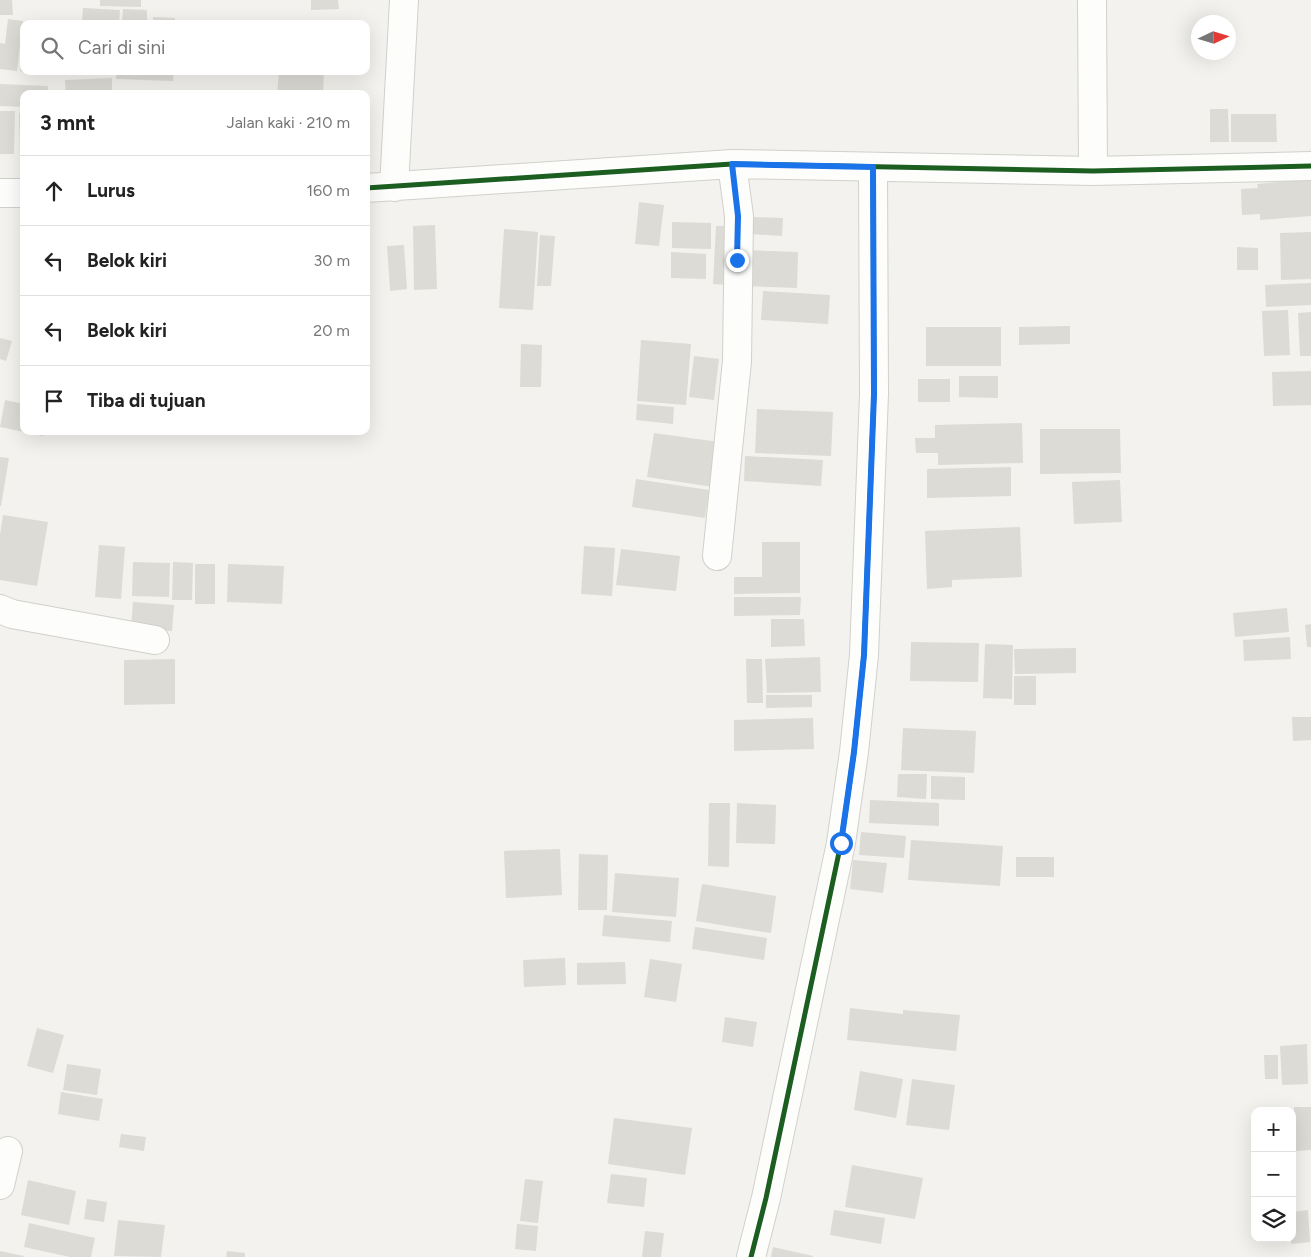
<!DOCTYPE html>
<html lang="id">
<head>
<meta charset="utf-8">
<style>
  :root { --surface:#fff; --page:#f6f6f6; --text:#222; --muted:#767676; --line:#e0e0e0 }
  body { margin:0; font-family:Figtree,sans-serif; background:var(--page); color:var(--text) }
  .controls { position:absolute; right:15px; bottom:15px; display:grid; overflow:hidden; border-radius:10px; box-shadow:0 5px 20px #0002 }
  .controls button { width:45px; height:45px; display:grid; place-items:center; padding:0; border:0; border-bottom:1px solid var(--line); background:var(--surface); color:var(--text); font:25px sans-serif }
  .compass { position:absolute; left:1191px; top:15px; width:45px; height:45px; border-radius:50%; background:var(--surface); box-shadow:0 5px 20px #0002; rotate:86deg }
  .stop { position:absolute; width:15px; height:15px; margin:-11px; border:4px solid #1a73e8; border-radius:50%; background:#fff }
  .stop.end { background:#1a73e8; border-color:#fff; box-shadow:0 1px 5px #0008 }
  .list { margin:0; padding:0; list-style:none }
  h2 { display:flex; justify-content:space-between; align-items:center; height:65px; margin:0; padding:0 20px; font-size:21px }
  h2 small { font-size:16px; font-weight:400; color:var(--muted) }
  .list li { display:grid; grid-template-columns:32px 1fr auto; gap:15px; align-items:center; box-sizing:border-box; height:70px; padding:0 20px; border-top:1px solid var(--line) }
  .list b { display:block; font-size:19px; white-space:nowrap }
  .list em { font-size:16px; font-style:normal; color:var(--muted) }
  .icon { flex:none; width:28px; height:28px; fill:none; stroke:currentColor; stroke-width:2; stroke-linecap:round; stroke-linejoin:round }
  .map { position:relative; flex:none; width:1311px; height:1257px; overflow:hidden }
  .search { position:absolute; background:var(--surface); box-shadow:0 5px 20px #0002; left:20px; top:20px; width:350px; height:55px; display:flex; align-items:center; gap:12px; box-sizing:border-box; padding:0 18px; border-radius:10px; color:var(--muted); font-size:19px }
  .panel { position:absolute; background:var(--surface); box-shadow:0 5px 20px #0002; left:20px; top:90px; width:350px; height:345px; border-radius:10px }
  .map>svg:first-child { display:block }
  .building { fill:#dddbd6 }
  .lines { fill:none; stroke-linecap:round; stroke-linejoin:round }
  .street-casing { stroke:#d1d0cb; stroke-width:30 }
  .street { stroke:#fdfdfc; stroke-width:28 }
  .cycleway-casing { stroke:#fff; stroke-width:8 }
  .cycleway { stroke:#1b5e20; stroke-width:5 }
  .route { stroke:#1a73e8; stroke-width:6 }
</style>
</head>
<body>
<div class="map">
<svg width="1311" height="1257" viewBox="0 0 1311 1257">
  <rect width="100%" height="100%" fill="#f3f2ee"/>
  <path class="building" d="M0,0H12L13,15H0Z
    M100,0H141V7L100,6Z
    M311,0H338L339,9L311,10Z
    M83,8L120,10L119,24H82Z
    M123,9L147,10V24H122Z
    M153,17L175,18V24H153Z
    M8,19L23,21L17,71L0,69V43L5,44Z
    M23,49H24V72L20,71Z
    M29,71H42V74Z
    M117,71H174L173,81L116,79Z
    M279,71H324L323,94H277Z
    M112,78V94H66L65,80Z
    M0,84L48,86V94H24V107L0,106Z
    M1210,109H1228L1229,142H1210Z
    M0,111H15L14,154H0Z
    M19,113H24V155H20Z
    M1231,114H1276L1277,142H1231Z
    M1311,179V216L1260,220V214L1242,215L1241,189L1258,188L1257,184Z
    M639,202L664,205L659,246L635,244Z
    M751,217L783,218L782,236L750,234Z
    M672,222L711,223V249L672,248Z
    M435,225L437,289L414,290L413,226Z
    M716,226H734L732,285L713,284Z
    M504,229L538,232L533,310L499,308Z
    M1311,232V279L1281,280L1280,233Z
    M540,235L555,236L551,286H537Z
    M404,245L407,289L390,291L387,246Z
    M1237,247L1258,248V270H1237Z
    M744,250L798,252L797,288L742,286Z
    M671,252L706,254V279L671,278Z
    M1311,283V305L1266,307L1265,285Z
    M763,291L830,295L828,324L761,320Z
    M1288,310L1290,355L1264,356L1262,311Z
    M1311,312V356H1300L1298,313Z
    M1070,326V344L1019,345V327Z
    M926,327H1001V366H926Z
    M0,338L12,341L6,361L0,359Z
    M641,340L691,344L686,405L637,401Z
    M521,344L542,345L541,387H520Z
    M694,356L719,359L714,400L689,397Z
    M1311,371V405L1273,406L1272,372Z
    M959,376H998V398L959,397Z
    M918,379H950V402H918Z
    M5,400L24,404V431H44L43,436L0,427Z
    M637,404L674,407L673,424L636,420Z
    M757,409L833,412L831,456L755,453Z
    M1022,423L1023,463L938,465V453H916L915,438H935V425Z
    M1040,429H1120L1121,473L1040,474Z
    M654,433L719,442L713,487L647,477Z
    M745,456L823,460L821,486L744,481Z
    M0,457L9,458L1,506H0Z
    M1011,467V496L927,498V469Z
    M636,479L709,490L705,518L632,507Z
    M1120,480L1122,522L1074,524L1072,482Z
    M3,515L48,522L37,586L0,580V535Z
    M1020,527L1022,577L952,580V587L927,589L925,531Z
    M762,542H800V593L734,594V577H762Z
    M99,545L125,547L121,599L95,597Z
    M584,546L615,548L612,596L581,594Z
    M621,549L680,556L676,591L616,585Z
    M133,562L170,563L169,597L132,596Z
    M173,562L193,563L192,600H172Z
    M195,564H215V604H195Z
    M228,564L284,566L282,604L227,602Z
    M734,597H801L800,615L734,616Z
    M133,602L174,605L172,631L131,628Z
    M1287,608L1289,632L1235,637L1233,613Z
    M771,619H804L805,646L771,647Z
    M1311,624V647H1307L1305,625Z
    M1290,637L1291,659L1244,661L1243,640Z
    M911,642L979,643L978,682L910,681Z
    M985,644L1013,645L1012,699L983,698Z
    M1076,648V673L1015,674L1014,649Z
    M820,657L821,692L767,693L765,659Z
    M175,659V704L124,705V660Z
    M746,659H762L763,703H747Z
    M1014,676H1036V705H1014Z
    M766,695H812V707L766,708Z
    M1292,717H1311V740L1293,741Z
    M813,718L814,749L734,751V720Z
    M903,728L976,731L974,773L901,770Z
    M898,774H927L926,799L897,797Z
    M931,776L965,777V800L931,799Z
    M870,800L939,803V826L869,823Z
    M709,803H730L729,867L708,866Z
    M737,803L776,805L775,844L736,843Z
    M861,832L906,836L904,858L859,855Z
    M911,840L1003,846L1000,886L908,880Z
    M560,849L562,895L506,898L504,851Z
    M579,854L608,855L607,910H578Z
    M1016,857H1054V877H1016Z
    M853,860L887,863L883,893L850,889Z
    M615,873L679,878L676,917L612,912Z
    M702,884L776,896L771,933L696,921Z
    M604,915L672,921L670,942L602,936Z
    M695,927L767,938L764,960L692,949Z
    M565,958L566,985L524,987L523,960Z
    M650,959L682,964L676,1002L644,997Z
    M625,962L626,984L577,985V963Z
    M850,1008L903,1014V1010L960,1015L956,1051L847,1040Z
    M725,1017L757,1022L753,1047L722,1042Z
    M37,1028L64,1035L53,1073L27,1066Z
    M1307,1044L1308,1084L1282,1085L1280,1046Z
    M1264,1055H1278V1079H1265Z
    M67,1064L101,1069L97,1095L63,1090Z
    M860,1071L903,1079L896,1118L854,1110Z
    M912,1079L955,1085L949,1130L906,1125Z
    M61,1092L103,1099L99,1121L58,1114Z
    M1294,1107H1311V1150L1295,1151Z
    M614,1118L692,1128L685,1175L608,1164Z
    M121,1134L146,1137L144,1151L119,1147Z
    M852,1165L923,1178L915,1219L845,1207Z
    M611,1174L647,1178L644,1207L607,1203Z
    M525,1179L543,1181L538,1223L520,1221Z
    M28,1180L76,1191L69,1225L21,1215Z
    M87,1199L107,1202L104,1222L84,1219Z
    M834,1210L885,1218L881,1244L830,1235Z
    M1308,1210L1310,1242L1291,1244L1292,1212Z
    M118,1220L165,1225L161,1257L114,1256Z
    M29,1223L95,1238L91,1257H70L24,1247Z
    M517,1224L538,1226L536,1251L515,1249Z
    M645,1231L664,1233L661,1257H642Z
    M773,1247L813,1256V1257H771Z
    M0,1251L24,1256L23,1257H0Z
    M227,1251L245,1253V1257H226Z"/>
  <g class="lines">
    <defs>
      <path id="street" d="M1092,0L1093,171
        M394,187L404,0
        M366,188L732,164L1093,171L1311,166
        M0,193H24
        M717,556L737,361L739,216L732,164
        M0,609L12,614L155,640
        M0,1185L8,1151
        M751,1257L766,1198L841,843L854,752L864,655L874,394L873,167"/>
    </defs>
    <use href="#street" class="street-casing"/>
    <use href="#street" class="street"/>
    <defs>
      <path id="cycleway" d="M366,188L732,164L1093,171L1311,166
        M751,1257L766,1198L841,843L854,752L864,655L874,394L873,167"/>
    </defs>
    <use href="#cycleway" class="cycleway-casing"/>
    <use href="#cycleway" class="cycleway"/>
  </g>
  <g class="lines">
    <path class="route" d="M737,260L738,216L732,164L873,167L874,394L864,655L854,752L841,843"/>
  </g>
</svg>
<div class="controls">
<button>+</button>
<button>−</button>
<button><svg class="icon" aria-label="layers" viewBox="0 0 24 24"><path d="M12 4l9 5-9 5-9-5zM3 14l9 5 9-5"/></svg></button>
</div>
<svg class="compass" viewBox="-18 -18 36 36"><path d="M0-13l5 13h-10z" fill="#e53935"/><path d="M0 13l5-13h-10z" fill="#767676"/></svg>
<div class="stop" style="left:841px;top:843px"></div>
<div class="stop end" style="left:737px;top:260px"></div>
<div class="search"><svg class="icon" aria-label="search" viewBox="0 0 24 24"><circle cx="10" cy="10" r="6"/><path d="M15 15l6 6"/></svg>Cari di sini</div>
<section class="panel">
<h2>3 mnt<small>Jalan kaki · 210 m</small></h2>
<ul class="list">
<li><svg class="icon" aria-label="ahead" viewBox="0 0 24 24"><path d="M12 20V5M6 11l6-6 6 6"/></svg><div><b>Lurus</b></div><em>160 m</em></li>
<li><svg class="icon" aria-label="left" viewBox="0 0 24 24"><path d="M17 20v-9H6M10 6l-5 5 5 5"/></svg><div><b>Belok kiri</b></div><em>30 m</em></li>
<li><svg class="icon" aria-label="left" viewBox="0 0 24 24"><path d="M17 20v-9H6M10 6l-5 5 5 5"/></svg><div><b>Belok kiri</b></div><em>20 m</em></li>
<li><svg class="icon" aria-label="arrive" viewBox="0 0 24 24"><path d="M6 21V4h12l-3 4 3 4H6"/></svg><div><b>Tiba di tujuan</b></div></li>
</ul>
</section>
</div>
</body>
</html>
